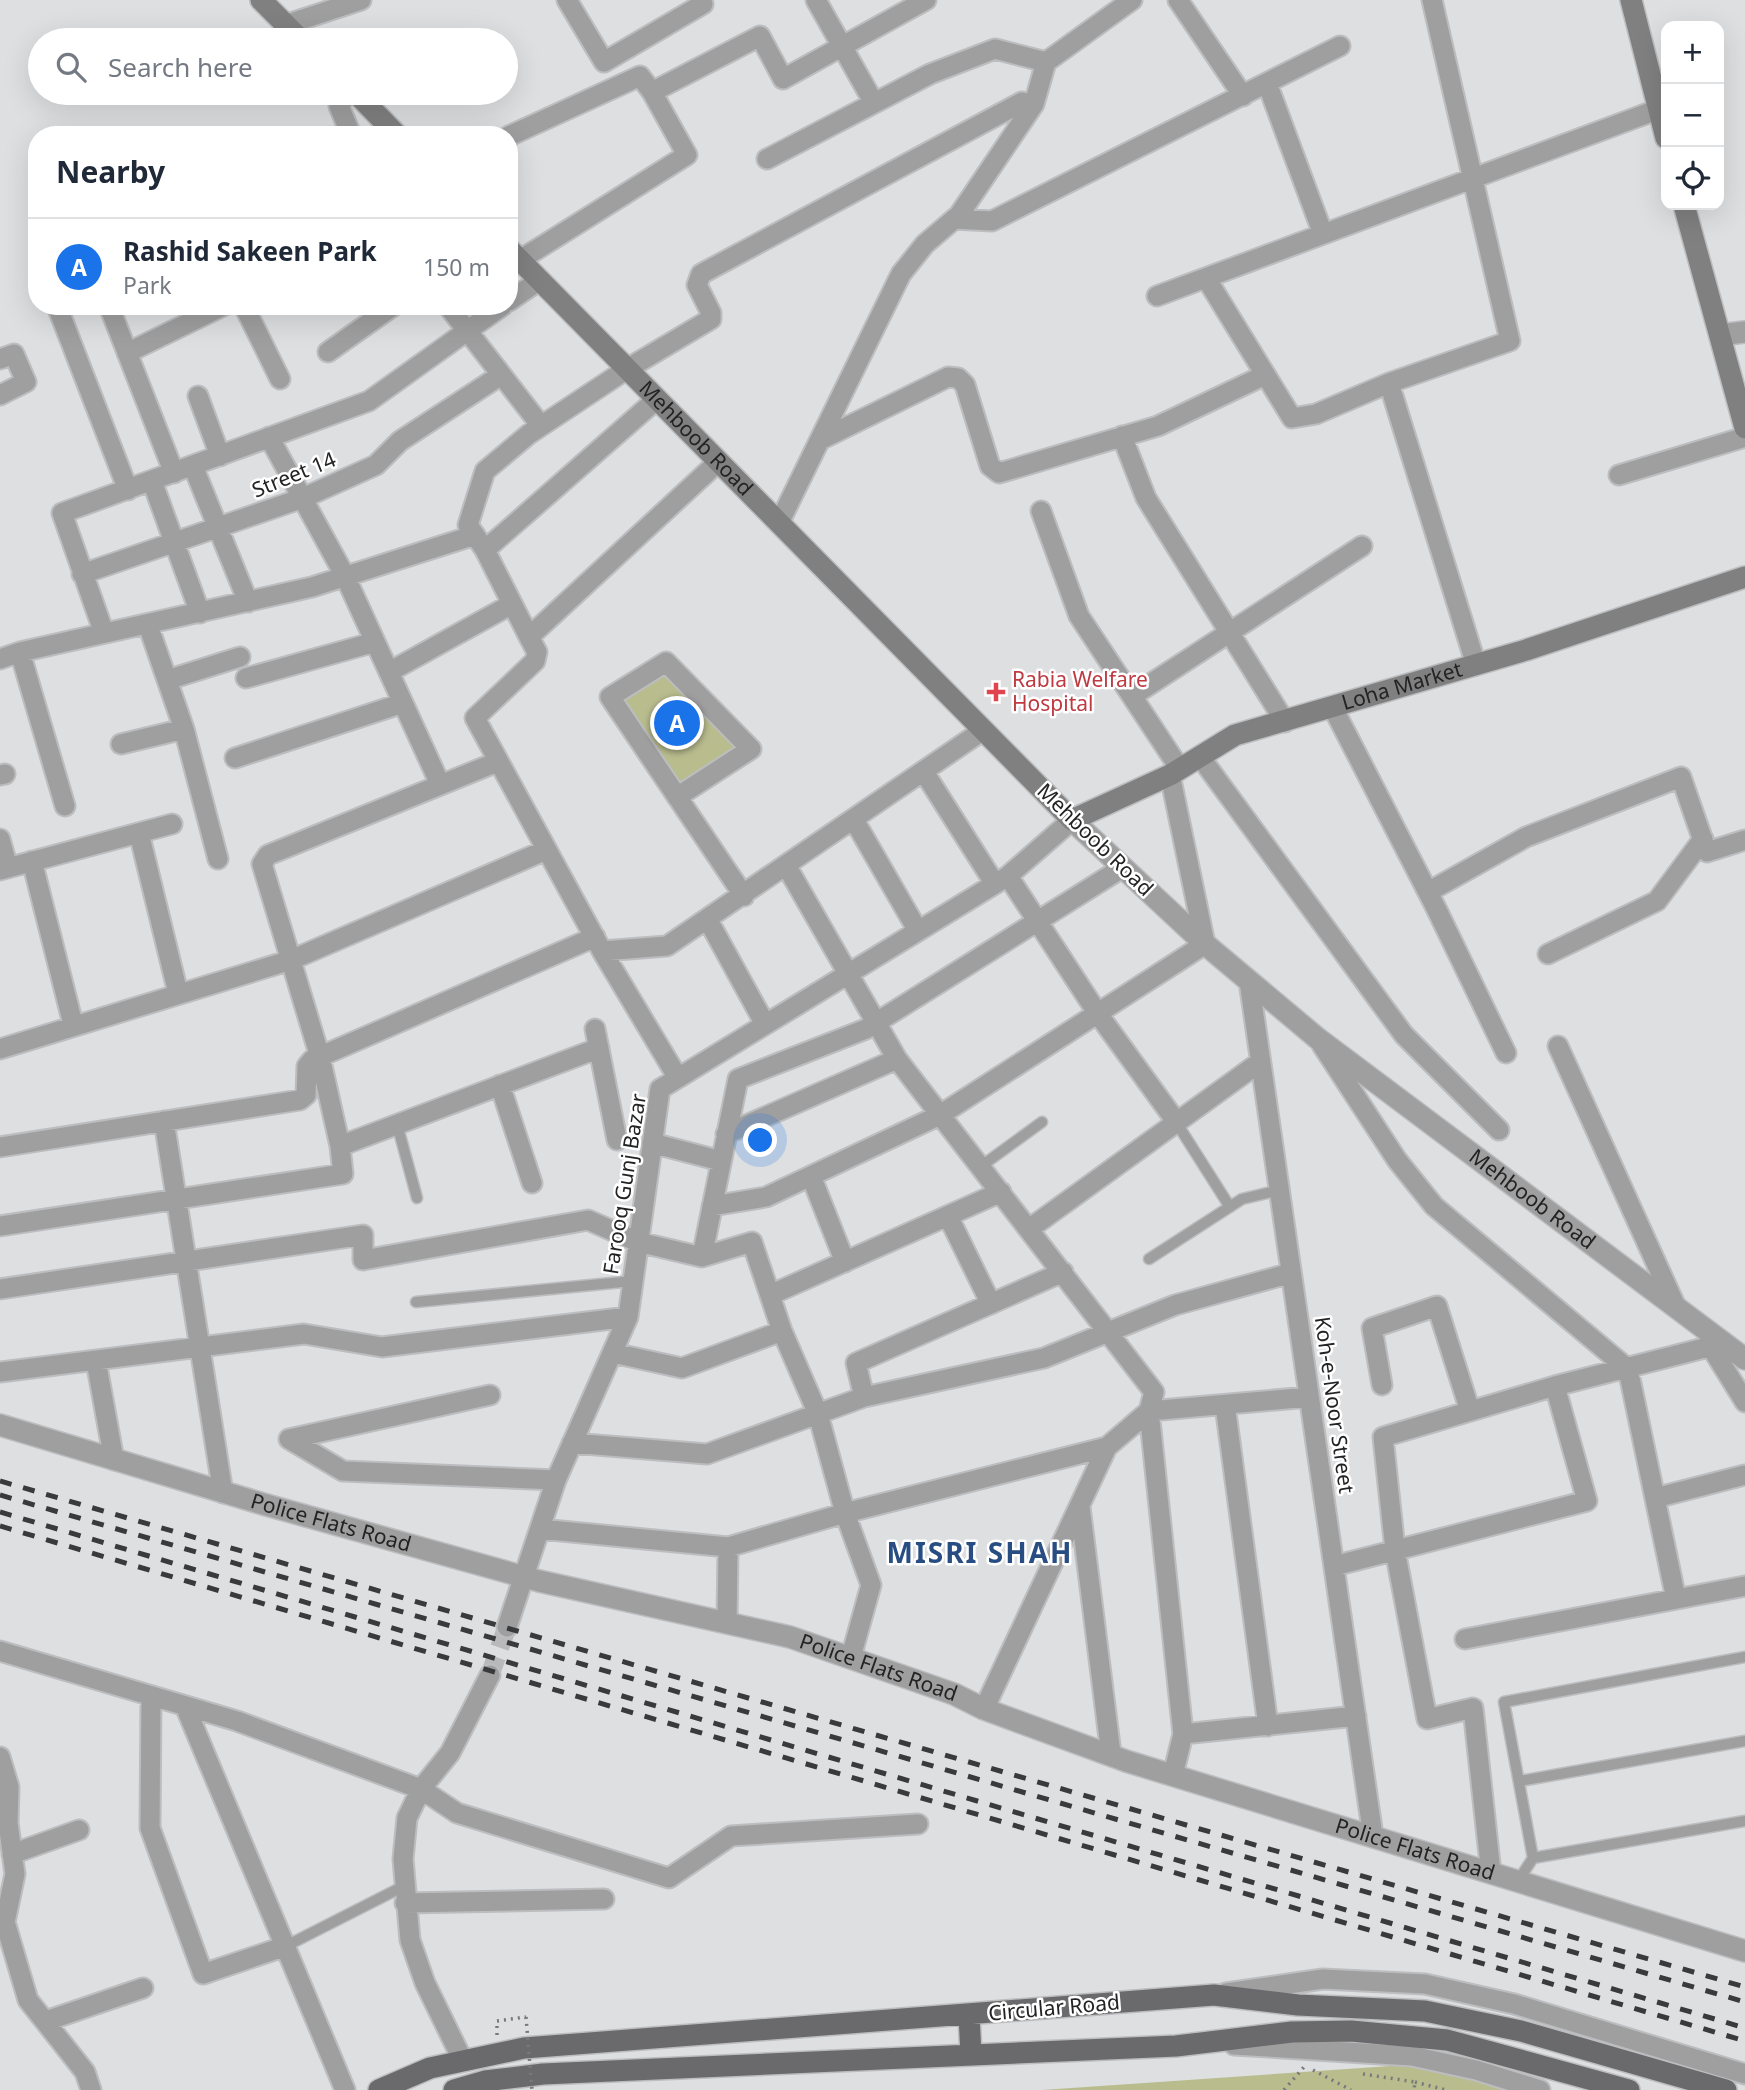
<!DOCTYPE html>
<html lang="en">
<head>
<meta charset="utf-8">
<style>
  :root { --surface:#fff; --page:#f6f6f7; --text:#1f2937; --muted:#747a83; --line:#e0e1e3; --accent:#1a73e8 }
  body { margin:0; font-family:"Noto Sans",sans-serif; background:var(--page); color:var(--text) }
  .controls { position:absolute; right:21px; top:21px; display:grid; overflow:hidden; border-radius:14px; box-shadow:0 7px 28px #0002 }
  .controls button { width:63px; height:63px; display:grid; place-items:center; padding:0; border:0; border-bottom:2px solid var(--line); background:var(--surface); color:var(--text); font:35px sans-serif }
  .you { position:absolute; left:761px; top:1141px; width:24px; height:24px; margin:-18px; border:5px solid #fff; border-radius:50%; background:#1a73e8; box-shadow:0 0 0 10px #1a73e833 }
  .badge { display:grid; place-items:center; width:46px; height:46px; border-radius:50%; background:var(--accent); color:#fff; font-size:23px; font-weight:700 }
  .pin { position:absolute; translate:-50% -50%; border:4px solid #fff; box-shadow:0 2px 7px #0006 }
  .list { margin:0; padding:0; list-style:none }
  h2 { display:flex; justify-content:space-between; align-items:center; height:91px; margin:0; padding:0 28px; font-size:30px }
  h2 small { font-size:23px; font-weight:400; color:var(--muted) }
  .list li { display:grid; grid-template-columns:46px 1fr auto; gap:21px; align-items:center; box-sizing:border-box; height:98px; padding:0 28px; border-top:2px solid var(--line) }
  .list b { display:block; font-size:26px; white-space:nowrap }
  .list p { margin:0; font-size:23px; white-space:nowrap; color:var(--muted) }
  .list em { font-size:23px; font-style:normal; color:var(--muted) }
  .icon { flex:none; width:38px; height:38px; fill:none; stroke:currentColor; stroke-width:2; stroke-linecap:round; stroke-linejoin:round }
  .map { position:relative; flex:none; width:1745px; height:2090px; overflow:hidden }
  .search { position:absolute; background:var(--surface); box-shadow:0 7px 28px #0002; left:28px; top:28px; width:490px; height:77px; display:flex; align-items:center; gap:18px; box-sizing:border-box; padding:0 24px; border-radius:38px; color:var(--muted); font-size:26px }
  .panel { position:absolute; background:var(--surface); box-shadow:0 7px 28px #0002; left:28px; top:126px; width:490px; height:189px; border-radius:28px }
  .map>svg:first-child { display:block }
  .green { fill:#b9bd8e }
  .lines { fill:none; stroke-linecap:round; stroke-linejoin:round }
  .minor-tunnel { stroke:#b9b9bb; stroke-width:19; stroke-dasharray:19 10; stroke-linecap:butt }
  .service-casing { stroke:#bcbdbf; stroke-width:13 }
  .minor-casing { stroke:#bcbdbf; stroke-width:23 }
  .tertiary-casing { stroke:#bcbdbf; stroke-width:24 }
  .secondary-casing { stroke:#bcbdbf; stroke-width:24 }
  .primary-casing { stroke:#bcbdbf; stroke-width:24 }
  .path { stroke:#79797a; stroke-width:3.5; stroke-dasharray:2 5; stroke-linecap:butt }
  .service { stroke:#9f9fa0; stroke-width:10 }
  .minor { stroke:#9f9fa0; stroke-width:19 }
  .tertiary { stroke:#9f9fa0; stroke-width:21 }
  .secondary { stroke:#808081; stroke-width:21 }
  .primary { stroke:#6a696b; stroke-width:21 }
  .rail { stroke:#393a3b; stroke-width:5; stroke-dasharray:12 12; stroke-linecap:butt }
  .path-bridge { stroke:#79797a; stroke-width:3.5; stroke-dasharray:2 5; stroke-linecap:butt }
  .health-dot { fill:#e0444e; stroke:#fff; stroke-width:2.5 }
  .labels { text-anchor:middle; stroke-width:5; stroke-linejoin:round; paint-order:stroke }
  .street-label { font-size:21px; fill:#232324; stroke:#fff }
  .health-label { font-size:21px; fill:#be3a42; stroke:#fff; text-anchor:start }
  .district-label { font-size:28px; font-weight:bold; letter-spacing:2px; fill:#274d83; stroke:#fff }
</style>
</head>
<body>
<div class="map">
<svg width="1745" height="2090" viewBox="0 0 1745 2090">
  <rect width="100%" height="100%" fill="#dedfe1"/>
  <path class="green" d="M666,662L751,749L677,797L610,697Z
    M1405,2065L1468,2078L1508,2090H1042Z"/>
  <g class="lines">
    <path class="minor-tunnel" d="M490,1675L507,1627"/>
    <defs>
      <path id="service" d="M1176,1122L1230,1207
        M397,1124L417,1198
        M980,1167L1042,1122
        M1149,1259L1242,1199L1280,1190
        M416,1302L633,1281
        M1520,1781L1745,1741
        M1533,1858L1745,1821
        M1518,1881L1533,1858L1504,1702L1745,1657
        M286,1946L404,1886"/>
      <path id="minor" d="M567,0L604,62L703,4
        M816,0L874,103
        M1178,0L1243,96
        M285,25L361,0
        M1267,83L1323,234
        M348,93L339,106L351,135
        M509,136L640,76L652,92L760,36L783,79L926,0
        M767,159L930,74L995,49L1046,62
        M954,219L992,221L1340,46
        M520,260L687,155L652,92
        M1206,278L1292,418L1316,414L1389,383L1510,341L1432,0
        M1157,296L1659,109
        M509,301L540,280
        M57,306L128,490
        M109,306L174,473
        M244,306L280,379
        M448,306L535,418
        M328,352L393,306
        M127,353L223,306
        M0,359L14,354L26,382L0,395
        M1389,383L1476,665
        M198,396L220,456
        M1122,436L1146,498L1285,722
        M269,437L345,576L440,784
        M820,440L948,377L958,378L965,385L990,466L999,473L1158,426L1265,375
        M193,466L248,602
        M1619,475L1745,437
        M152,481L200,613
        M1041,511L1079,616L1180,769
        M779,523L901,274L925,244L959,215L1034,104L1046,62L1132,0
        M485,550L468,525L485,471L529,434L627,369L711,319V313L697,285L701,274L1022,102L1034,104
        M82,574L303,498L376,465L400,441L501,375
        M148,625L184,729L218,859
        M104,633L62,513L369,401L502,306
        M529,637L485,550L657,399
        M0,659L20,652
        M389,672L512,604
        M246,678L375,642
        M167,680L240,657
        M1132,696L1362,546
        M1333,708L1436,908L1506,1053
        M121,744L184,729
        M235,758L403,703
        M1201,758L1404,1035L1499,1130
        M924,772L995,884
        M0,775L5,774
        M677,797L751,749L666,662L610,697L744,896
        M65,806L20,652L312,587L475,535
        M854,820L918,931
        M139,833L178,993
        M0,839L8,868
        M32,861L73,1024
        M787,867L897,1059L1154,1392L1149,1411L1183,1734L1173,1775
        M0,870L172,824
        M1008,876L1098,1014L1175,1120
        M1428,892L1526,837L1681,777L1707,852L1745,840
        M708,920L765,1024
        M602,951L667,946L982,731
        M1548,954L1657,901L1703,839
        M1249,981L1373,1836
        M595,1029L617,1140
        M1322,1045L1397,1160L1434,1206L1628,1369L1676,1599
        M1558,1046L1676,1307
        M0,1049L291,960L546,850
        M678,1078L602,951L475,718L535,661L537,652L529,637L718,462
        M500,1085L532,1183
        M164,1121L223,1493
        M726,1134L897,1059
        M652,1143L721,1161
        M340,1146L599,1048
        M0,1147L300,1100L306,1095L307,1066L312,1060L595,937
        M811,1176L845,1262
        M712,1206L766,1197L940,1115L1205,944L1170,775
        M948,1216L991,1304
        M0,1226L343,1174L340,1146L320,1057L262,864L268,855L497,762
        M1029,1229L1260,1062
        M702,1257L738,1079L866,1029L1122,868
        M1063,1272L856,1363L864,1397L1044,1358L1175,1305L1291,1273
        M0,1289L363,1235V1260L588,1220L638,1242L702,1257L752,1242L782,1331L818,1414L845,1513L871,1585L851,1657
        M770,1295L1001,1192
        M1711,1347L1745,1402
        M613,1353L682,1368L782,1331
        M96,1361L114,1460
        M0,1372L304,1334L382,1347L628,1317
        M1382,1385L1372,1328L1437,1306L1470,1411
        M1225,1405L1268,1726
        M289,1439L343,1471L556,1480
        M289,1439L490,1395
        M572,1443L707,1454L864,1397
        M1655,1498L1745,1475
        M1080,1507L1111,1754
        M540,1529L728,1547L845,1513L1107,1447L1149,1411L1309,1397
        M1334,1566L1587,1501L1555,1386
        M727,1623L728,1547
        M507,1627L556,1480L628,1317L660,1089L1008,876L1072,820
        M1465,1639L1745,1586
        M0,1651L237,1721L421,1789L457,1813L669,1878L731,1836L918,1824
        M151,1696L150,1828L203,1974L286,1946
        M185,1706L345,2090
        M984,1709L1107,1447
        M1183,1734L1356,1716
        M0,1757L9,1787L8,1823L15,1874L5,1922L28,2000L85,2072L91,2090
        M12,1854L79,1830
        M1491,1873L1473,1708L1427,1719L1395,1550L1383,1437L1555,1386L1724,1343
        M405,1903L604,1899
        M1226,1993L1323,1979L1425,1984L1514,2004L1745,2074
        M46,2021L143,1988
        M1234,2045L1412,2056L1476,2070L1540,2090
        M462,2059L425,1983L410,1940L403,1859L407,1818L421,1789L450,1753L490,1675"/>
      <g id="tertiary">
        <path d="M1720,335L1745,332"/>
        <path id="s1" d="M1072,820L1205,944L1317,1038L1745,1359"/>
        <path id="s2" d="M0,1425L263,1504L539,1581L790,1637L954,1694L984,1709L1126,1761L1745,1951"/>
      </g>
      <g id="secondary">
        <path d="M261,0L301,40"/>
        <path d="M1631,0L1666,138"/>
        <path d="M356,93L397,135"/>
        <path d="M1684,205L1745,428"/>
        <path id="s3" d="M509,249L1072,820L1170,775L1235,735L1526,650L1745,577"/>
      </g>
      <path id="primary" d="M969,2015L971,2055
        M379,2090L430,2068L524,2048L1214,1995L1298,2005L1425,2011L1521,2031L1726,2090
        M454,2090L485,2081L543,2074L1176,2046L1292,2032L1351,2031L1447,2040L1629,2090"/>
    </defs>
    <use href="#service" class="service-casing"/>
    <use href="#minor" class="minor-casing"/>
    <use href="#tertiary" class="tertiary-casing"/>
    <use href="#secondary" class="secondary-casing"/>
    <use href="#primary" class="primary-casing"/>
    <path class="path" d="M497,2035V2021L526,2017
      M1313,2070L1351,2090
      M1363,2074L1415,2082L1414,2090
      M1415,2082L1446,2090
      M1284,2090L1304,2067"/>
    <use href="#service" class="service"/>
    <use href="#minor" class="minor"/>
    <use href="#tertiary" class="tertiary"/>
    <use href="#secondary" class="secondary"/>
    <use href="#primary" class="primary"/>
    <path class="rail" d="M0,1481L1745,1987
      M0,1495L1745,2002
      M0,1512L1745,2028
      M0,1526L1745,2041"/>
    <path class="path-bridge" d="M526,2017L532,2090"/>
  </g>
  <path class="health-dot" d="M992.5 681.5h7v7h7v7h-7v7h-7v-7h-7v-7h7z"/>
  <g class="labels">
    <g class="street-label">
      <text dy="7" stroke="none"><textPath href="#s3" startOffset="266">Mehboob Road</textPath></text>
      <text transform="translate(294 475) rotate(-22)" y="7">Street 14</text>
      <text dy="7" stroke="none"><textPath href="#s3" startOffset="1160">Loha Market</textPath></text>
      <text transform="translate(1095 840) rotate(44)" y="7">Mehboob Road</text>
      <text transform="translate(625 1184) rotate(-81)" y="7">Farooq Gunj Bazar</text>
      <text dy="7" stroke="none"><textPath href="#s1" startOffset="597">Mehboob Road</textPath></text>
      <text transform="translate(1334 1405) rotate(82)" y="7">Koh-e-Noor Street</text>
      <text dy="7" stroke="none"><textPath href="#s2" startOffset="345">Police Flats Road</textPath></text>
      <text dy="7" stroke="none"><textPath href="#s2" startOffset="912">Police Flats Road</textPath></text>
      <text dy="7" stroke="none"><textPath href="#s2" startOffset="1479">Police Flats Road</textPath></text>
      <text transform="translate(1054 2008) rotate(-5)" y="7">Circular Road</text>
    </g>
    <g class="health-label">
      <text x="1012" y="687">Rabia Welfare<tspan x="1012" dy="24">Hospital</tspan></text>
    </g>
    <g class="district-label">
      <text x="980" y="1563">MISRI SHAH</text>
    </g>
  </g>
</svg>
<div class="controls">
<button>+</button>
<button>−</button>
<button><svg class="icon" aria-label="locate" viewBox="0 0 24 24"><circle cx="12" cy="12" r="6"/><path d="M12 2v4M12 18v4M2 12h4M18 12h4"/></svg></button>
</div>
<div class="you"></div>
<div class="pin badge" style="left:677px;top:723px">A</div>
<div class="search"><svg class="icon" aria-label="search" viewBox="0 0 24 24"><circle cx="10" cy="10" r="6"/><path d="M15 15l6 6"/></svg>Search here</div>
<section class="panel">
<h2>Nearby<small></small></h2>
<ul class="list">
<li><span class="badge">A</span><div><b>Rashid Sakeen Park</b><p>Park</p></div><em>150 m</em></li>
</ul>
</section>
</div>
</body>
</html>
